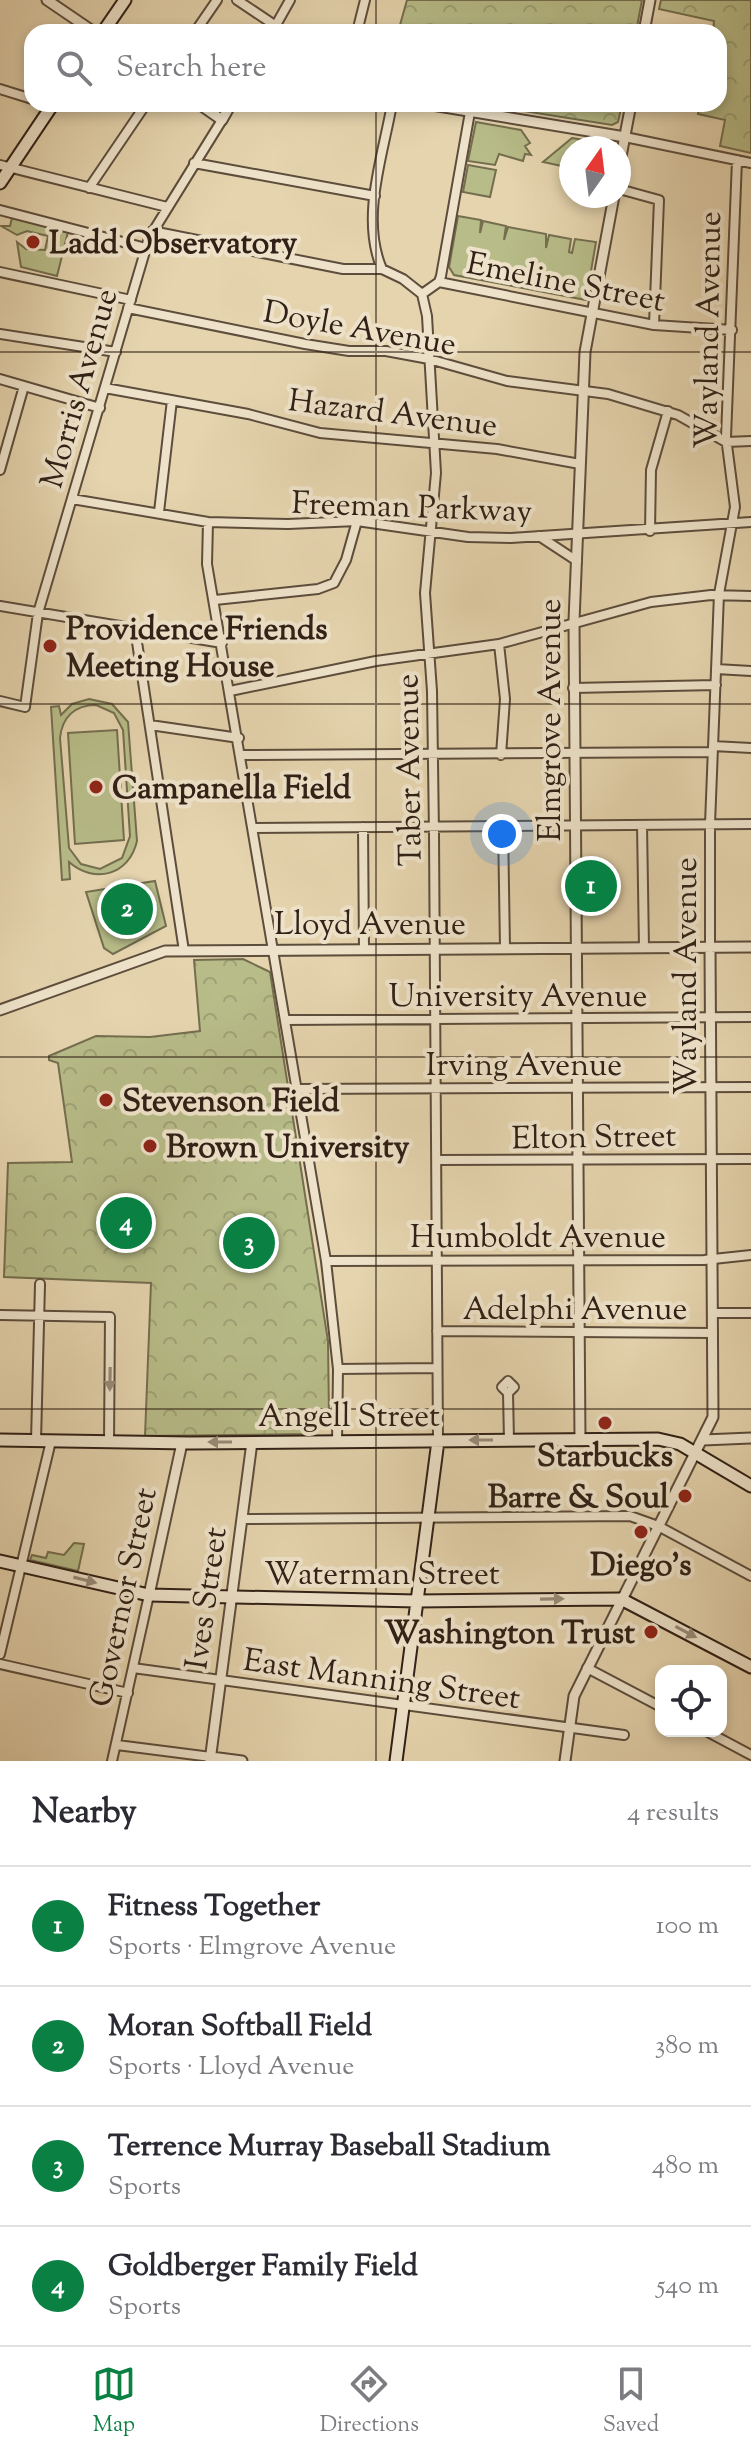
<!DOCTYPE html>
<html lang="en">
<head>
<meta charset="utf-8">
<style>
  :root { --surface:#fff; --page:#f2f2f3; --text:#2b2b33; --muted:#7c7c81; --line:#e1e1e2; --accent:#0b8043 }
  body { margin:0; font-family:"Sorts Mill Goudy",serif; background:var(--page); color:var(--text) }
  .controls { position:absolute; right:24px; bottom:24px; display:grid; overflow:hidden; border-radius:16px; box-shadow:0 4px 12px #0003 }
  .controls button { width:72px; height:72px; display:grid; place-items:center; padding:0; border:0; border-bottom:2px solid var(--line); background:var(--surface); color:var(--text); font:40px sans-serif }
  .compass { position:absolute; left:559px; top:136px; width:72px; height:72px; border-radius:50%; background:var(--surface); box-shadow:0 4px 12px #0003; rotate:14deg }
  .you { position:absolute; left:502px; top:834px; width:28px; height:28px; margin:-20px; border:6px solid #fff; border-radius:50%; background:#1a73e8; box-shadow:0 0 0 12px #1a73e833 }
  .badge { display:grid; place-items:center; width:52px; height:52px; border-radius:50%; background:var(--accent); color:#fff; font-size:26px; font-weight:700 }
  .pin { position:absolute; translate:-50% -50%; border:4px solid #fff; box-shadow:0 2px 8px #0006 }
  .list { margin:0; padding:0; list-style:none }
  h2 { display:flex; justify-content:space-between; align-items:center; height:104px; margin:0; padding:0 32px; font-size:34px }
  h2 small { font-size:26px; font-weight:400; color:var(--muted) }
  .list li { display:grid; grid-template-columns:52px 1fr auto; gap:24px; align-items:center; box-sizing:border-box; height:120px; padding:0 32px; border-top:2px solid var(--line) }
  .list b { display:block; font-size:30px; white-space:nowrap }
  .list p { margin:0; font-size:26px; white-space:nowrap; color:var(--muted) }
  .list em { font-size:26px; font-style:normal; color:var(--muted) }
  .icon { flex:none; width:44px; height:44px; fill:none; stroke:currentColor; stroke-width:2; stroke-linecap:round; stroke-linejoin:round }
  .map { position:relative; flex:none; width:751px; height:1761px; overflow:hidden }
  .search { position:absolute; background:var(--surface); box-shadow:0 4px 12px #0003; left:24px; right:24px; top:24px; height:88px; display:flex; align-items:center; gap:20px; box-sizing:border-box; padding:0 28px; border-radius:24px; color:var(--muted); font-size:30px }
  .sheet { height:584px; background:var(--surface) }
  nav { display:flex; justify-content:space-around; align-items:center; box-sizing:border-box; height:112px; border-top:2px solid var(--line); background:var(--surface); font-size:22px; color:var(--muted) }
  nav a { display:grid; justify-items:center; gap:4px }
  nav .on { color:var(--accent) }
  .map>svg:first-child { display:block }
  .grass { fill:#b7bc88; stroke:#746e4f; stroke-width:2; fill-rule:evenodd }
  .park { fill:url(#park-crowns); stroke:#746e4f; stroke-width:2 }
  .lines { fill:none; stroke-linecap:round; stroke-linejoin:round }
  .minor-casing { stroke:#5d4d3c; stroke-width:12 }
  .tertiary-casing { stroke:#5d4d3c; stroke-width:13 }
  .secondary-casing { stroke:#302016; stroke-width:15 }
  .minor { stroke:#eee3ca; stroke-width:8 }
  .tertiary { stroke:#eee3ca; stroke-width:9 }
  .secondary { stroke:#eee3ca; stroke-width:11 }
  .oneway { fill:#988b79 }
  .grid { fill:none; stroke:#302016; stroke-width:2; stroke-opacity:0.55 }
  .poi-dot { fill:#8f2418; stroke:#eee3ca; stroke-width:3 }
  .labels { text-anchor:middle; stroke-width:8; stroke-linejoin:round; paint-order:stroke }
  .poi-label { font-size:32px; font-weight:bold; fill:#302016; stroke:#eee3ca; text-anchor:start }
  .street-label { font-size:32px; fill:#302016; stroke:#eee3ca }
</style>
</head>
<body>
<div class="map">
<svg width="751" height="1761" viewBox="0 0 751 1761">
  <defs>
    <pattern id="park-crowns" width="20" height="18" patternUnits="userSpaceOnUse" patternTransform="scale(2)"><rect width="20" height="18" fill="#b7bc88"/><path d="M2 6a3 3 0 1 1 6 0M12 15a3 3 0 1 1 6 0" fill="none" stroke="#9ea175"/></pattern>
  </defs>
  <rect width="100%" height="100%" fill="#e5d4ae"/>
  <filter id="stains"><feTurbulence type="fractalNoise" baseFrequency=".0025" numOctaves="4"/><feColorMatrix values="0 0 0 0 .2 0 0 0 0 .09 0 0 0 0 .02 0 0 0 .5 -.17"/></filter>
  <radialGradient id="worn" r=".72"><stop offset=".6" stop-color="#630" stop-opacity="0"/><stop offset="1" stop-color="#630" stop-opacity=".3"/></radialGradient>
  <path class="grass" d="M476,122L521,130L530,143L525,146L531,155L525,154L523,161L499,154L495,165L468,161Z
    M572,138L614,145V148H571V168L543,162Z
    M468,165L496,170L490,197L463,192Z
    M458,216L481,220L480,233L483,221L506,226L504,240L508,227L546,234V248L549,235L571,239L569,252L572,253L575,239L596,242L586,300L454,275L449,267Z
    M12,218L68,232L57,276L21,267L17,242L26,249L45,250L48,236L27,231L17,235L1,226H10Z
    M89,699L112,704L128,722L137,841C129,876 94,884 69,862L70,879L62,880L51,707L59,706L61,715L72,704ZM96,705L114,713L123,730L130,836L122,858L100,869L81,864L69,848L60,738C62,717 75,705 96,705Z
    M117,730L124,840L75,844L68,733Z
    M155,881L166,926L113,954L104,948L86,892Z
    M74,1543L84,1544L78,1571L30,1560L32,1555L46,1558L48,1552L64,1555Z"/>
  <path class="park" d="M407,0H642L636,32H398Z
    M661,0H751V153L720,146L725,120L698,114L700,104H719V32H713L714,21L659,9Z
    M479,104H622L618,122L612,125Z
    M243,959L270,972L328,1341L329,1417L312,1434L145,1436L151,1283L4,1277L8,1163L72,1162L58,1063L49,1060V1056L96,1036L150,1037L200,1031L194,960Z"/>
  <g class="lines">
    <defs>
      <path id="minor" d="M237,0L276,26
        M195,32L217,0
        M272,32L290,0
        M357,32L365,0
        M0,89L32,99
        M625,137L751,163
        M194,163L375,196
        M0,165L167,207
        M89,188L146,104
        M619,189L659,200L654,325
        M0,210L146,248
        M152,231L343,269H382L403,279L422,294
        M382,269C360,218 383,156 392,104
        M0,272L131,300
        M439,282L654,325L732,330
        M422,294L427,316L436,473L425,593L432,691L434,834L438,1441
        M422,294L439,282L441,276L470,112
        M128,308L305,344L349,351H386L429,359L507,381L608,394L678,415L726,442L751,441
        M0,334L116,352
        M0,379L100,408
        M105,388L248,414L320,433L497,449L580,464
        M0,470L24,386
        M72,499L208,522L288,524L357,521L468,537L511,538L751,522
        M159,512L172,400
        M208,522L207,564L326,1261L338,1369L337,1442
        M650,531L651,470L668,411
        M539,536L577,561
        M215,600L318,589L334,583L346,560L357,521
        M0,606L222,643
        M135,629L184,951
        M499,644L505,699L501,755
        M716,669L751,671
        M573,688L716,685
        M230,691L376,661L499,644L651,602L711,595L751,596
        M0,701L25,707L38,613L149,238L222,120
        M150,725L239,738
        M713,746L751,748
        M242,755L712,752
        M642,825L644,948
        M503,826L505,948
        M363,827L364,950
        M254,828L751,824
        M710,948V824L719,594L735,507L726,437L737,160
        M286,1020L751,1017
        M297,1089L751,1087
        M437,1160L751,1159
        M326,1261L704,1260L751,1255
        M713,1313H751
        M0,1315L110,1317L109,1442
        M437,1331L713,1333
        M338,1369L437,1368
        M508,1393L502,1387L508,1381L514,1387L508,1393L509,1440
        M36,1441L40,1284
        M242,1519L630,1516L658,1526L751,1576
        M0,1654L51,1441
        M0,1664L128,1693
        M133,1668L624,1735
        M587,1668L661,1707
        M706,1731L751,1755
        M117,1745L211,1757
        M112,1761L149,1595"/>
      <path id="tertiary" d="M47,0L94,32
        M644,32L650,0
        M199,104L222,120L231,104
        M426,104L625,137
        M619,167L631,104
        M0,1010L165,951L751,947
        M580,1440L574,621L585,352L614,196
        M703,1440L751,1438
        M149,1595L182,1443
        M211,1757L242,1761
        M210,1761L252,1442
        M565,1761L574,1696L713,1417L710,948"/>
      <path id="secondary" d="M103,32L125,0
        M0,183L53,104
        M0,1440L190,1443L658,1439L680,1444L751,1486
        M0,1561L149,1595L416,1601L621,1599L751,1667
        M396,1761L438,1441"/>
    </defs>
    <use href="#minor" class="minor-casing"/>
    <use href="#tertiary" class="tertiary-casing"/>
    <use href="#secondary" class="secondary-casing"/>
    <use href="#minor" class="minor"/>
    <use href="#tertiary" class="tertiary"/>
    <use href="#secondary" class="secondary"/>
  </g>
  <defs><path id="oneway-solid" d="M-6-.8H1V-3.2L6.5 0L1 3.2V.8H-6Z" transform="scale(2)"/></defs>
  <g class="oneway">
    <use href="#oneway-solid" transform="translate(110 1379) rotate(91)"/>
    <use href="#oneway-solid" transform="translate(481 1440) rotate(180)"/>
    <use href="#oneway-solid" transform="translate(220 1442) rotate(180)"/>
    <use href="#oneway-solid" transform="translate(85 1580) rotate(14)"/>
    <use href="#oneway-solid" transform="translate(552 1599) rotate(-1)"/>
    <use href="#oneway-solid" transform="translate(686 1632) rotate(28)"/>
  </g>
  <path class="grid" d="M376,0V32M376,104V1761M0,352H751M0,704H751M0,1057H751M0,1409H751"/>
  <g class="poi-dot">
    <circle cx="33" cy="242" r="8"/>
    <circle cx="50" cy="646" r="8"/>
    <circle cx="96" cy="787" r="8"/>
    <circle cx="106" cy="1100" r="8"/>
    <circle cx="150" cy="1146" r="8"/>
    <circle cx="605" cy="1423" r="8"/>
    <circle cx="685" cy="1496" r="8"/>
    <circle cx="641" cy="1532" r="8"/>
    <circle cx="651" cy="1632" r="8"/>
  </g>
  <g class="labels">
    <g class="poi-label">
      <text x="49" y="253">Ladd Observatory</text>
      <text x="66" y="639">Providence Friends<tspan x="66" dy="37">Meeting House</tspan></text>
      <text x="112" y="798">Campanella Field</text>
      <text x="122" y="1111">Stevenson Field</text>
      <text x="166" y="1157">Brown University</text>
      <text x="605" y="1466" text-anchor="middle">Starbucks</text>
      <text x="669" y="1507" text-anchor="end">Barre &amp; Soul</text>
      <text x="641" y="1575" text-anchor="middle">Diego's</text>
      <text x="635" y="1643" text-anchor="end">Washington Trust</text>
    </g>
    <g class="street-label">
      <text transform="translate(566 281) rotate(11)" y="11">Emeline Street</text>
      <text transform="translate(360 327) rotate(10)" y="11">Doyle Avenue</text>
      <text transform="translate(707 330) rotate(-89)" y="11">Wayland Avenue</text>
      <text transform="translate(78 388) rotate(-74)" y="11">Morris Avenue</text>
      <text transform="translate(393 412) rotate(7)" y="11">Hazard Avenue</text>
      <text transform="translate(412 506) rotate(2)" y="11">Freeman Parkway</text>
      <text transform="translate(549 720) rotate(-90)" y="11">Elmgrove Avenue</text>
      <text transform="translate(408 770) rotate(-91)" y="11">Taber Avenue</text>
      <text x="370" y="934">Lloyd Avenue</text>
      <text transform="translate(685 976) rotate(-90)" y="11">Wayland Avenue</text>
      <text x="518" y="1006">University Avenue</text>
      <text x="524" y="1075">Irving Avenue</text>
      <text transform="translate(594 1136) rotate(-1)" y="11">Elton Street</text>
      <text x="538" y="1247">Humboldt Avenue</text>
      <text x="575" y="1319">Adelphi Avenue</text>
      <text x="349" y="1426">Angell Street</text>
      <text x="382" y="1584">Waterman Street</text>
      <text transform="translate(122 1597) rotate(-78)" y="11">Governor Street</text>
      <text transform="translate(205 1598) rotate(-82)" y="11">Ives Street</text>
      <text transform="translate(382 1678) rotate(8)" y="11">East Manning Street</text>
    </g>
  </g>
  <rect width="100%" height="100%" filter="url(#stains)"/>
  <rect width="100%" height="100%" fill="url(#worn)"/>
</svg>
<div class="controls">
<button><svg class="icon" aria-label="locate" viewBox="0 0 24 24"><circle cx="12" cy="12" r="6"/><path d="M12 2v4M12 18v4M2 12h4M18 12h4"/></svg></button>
</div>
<svg class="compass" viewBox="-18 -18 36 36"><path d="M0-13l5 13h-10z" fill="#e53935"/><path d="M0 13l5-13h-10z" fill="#7c7c81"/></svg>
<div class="you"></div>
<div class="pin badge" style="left:591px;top:886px">1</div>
<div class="pin badge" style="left:127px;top:909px">2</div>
<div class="pin badge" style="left:249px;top:1243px">3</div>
<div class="pin badge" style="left:126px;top:1223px">4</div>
<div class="search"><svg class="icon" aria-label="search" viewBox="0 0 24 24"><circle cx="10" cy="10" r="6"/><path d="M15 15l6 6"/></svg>Search here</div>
</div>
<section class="sheet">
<h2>Nearby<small>4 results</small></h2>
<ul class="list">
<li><span class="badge">1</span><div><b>Fitness Together</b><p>Sports · Elmgrove Avenue</p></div><em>100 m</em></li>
<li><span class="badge">2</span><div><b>Moran Softball Field</b><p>Sports · Lloyd Avenue</p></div><em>380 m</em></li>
<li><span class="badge">3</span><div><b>Terrence Murray Baseball Stadium</b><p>Sports</p></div><em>480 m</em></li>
<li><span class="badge">4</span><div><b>Goldberger Family Field</b><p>Sports</p></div><em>540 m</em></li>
</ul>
</section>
<nav>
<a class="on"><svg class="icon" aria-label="map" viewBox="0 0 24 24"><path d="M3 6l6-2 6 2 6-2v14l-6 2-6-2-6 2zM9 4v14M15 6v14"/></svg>Map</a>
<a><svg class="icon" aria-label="directions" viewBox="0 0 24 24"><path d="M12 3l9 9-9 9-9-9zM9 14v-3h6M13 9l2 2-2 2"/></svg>Directions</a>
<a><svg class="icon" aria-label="saved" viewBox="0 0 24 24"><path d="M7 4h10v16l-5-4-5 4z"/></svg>Saved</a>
</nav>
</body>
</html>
